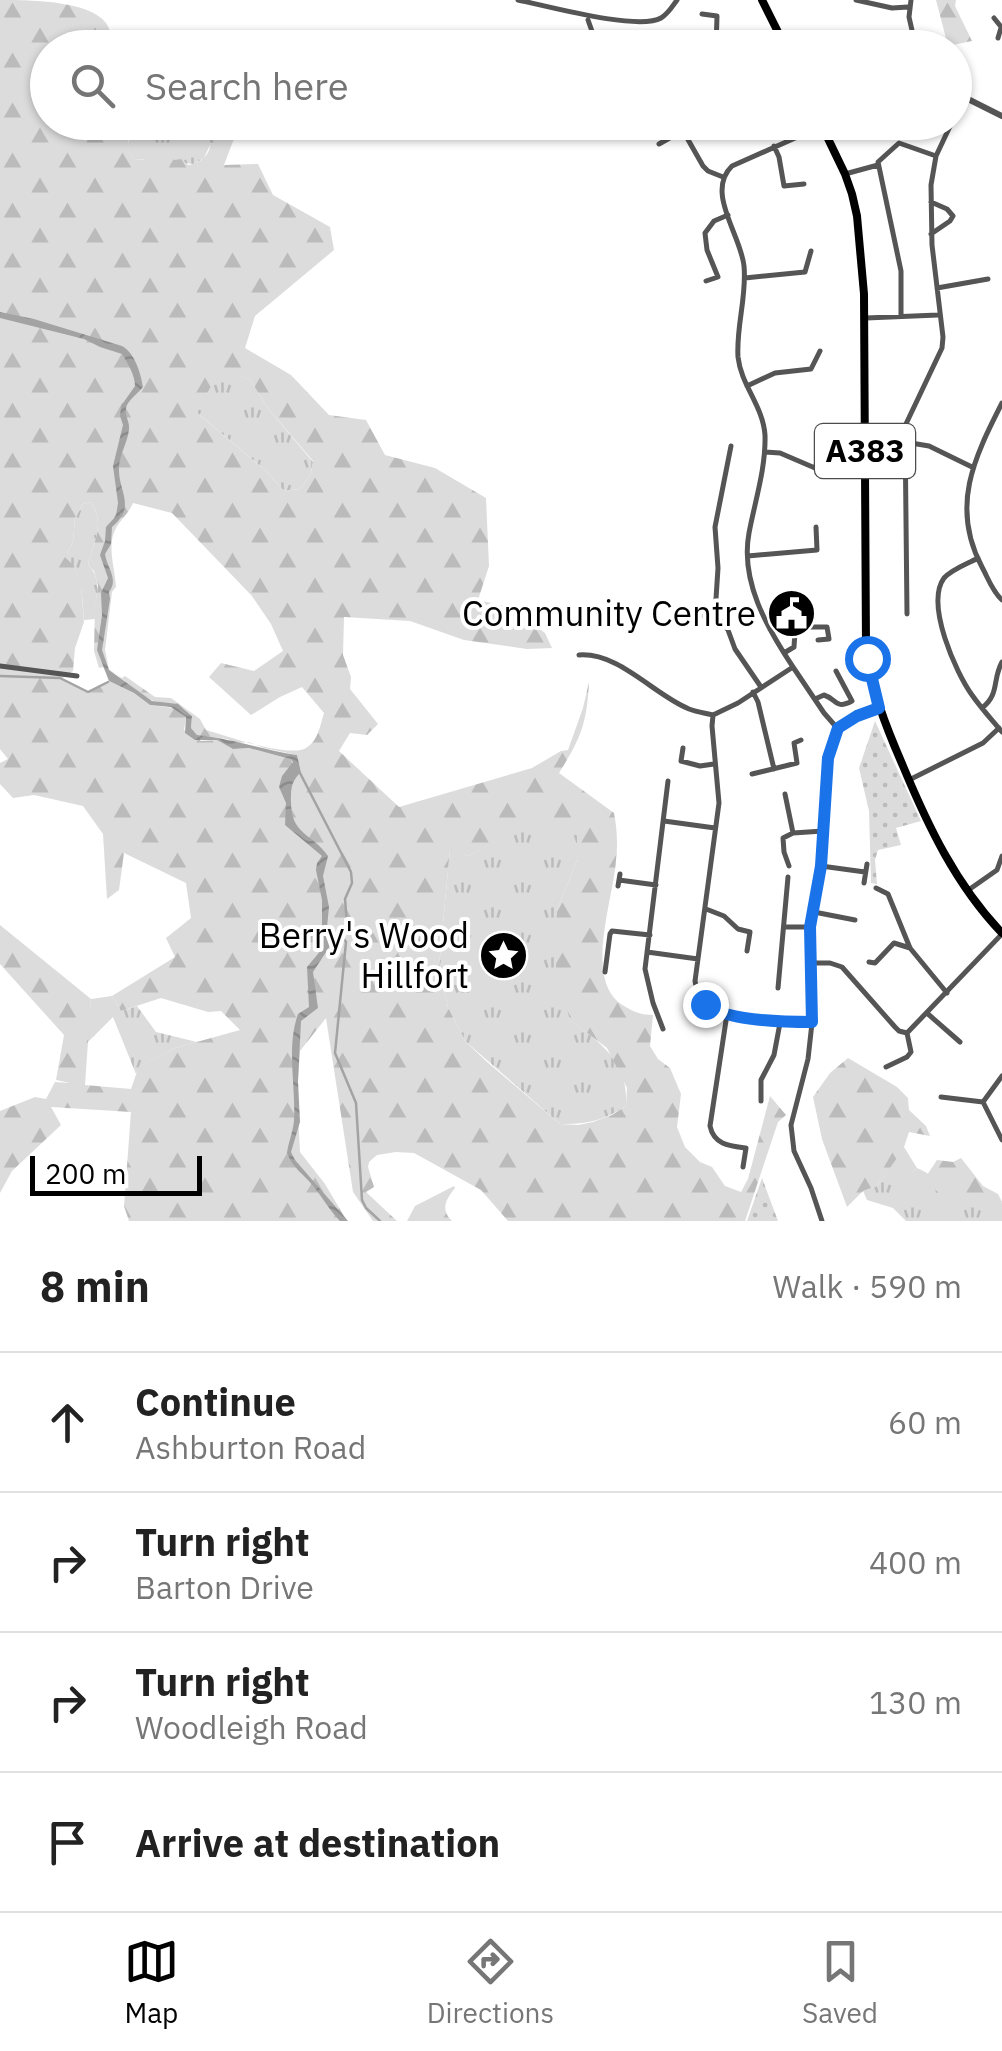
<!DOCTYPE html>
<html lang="en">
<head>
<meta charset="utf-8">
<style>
  :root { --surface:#fff; --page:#f6f6f6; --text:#222; --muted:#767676; --line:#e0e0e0; --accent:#000 }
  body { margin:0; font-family:"IBM Plex Sans",sans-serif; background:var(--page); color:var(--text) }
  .scale { position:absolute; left:30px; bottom:25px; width:172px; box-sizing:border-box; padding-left:10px; border:5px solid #000; border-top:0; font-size:28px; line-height:35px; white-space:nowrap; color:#000; -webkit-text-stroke:8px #fff; paint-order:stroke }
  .stop { position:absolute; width:30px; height:30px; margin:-22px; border:8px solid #1a73e8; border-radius:50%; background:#fff }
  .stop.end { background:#1a73e8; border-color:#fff; box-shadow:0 2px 10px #0008 }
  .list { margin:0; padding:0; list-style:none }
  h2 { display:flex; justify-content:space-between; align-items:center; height:130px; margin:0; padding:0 40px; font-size:42px }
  h2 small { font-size:32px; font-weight:400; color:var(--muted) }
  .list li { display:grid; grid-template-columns:65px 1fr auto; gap:30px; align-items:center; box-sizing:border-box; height:140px; padding:0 40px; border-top:2px solid var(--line) }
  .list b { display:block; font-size:38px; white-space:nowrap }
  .list p { margin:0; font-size:32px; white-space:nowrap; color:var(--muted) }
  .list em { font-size:32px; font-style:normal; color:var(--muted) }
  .icon { flex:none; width:55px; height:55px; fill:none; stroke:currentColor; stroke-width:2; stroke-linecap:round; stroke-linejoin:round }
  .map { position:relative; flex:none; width:1002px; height:1221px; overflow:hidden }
  .search { position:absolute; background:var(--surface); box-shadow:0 2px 8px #0004; left:30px; right:30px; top:30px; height:110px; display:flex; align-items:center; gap:25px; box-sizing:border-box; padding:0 35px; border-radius:55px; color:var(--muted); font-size:38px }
  .sheet { height:690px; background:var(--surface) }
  nav { display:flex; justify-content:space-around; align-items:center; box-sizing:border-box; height:140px; border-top:2px solid var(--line); background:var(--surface); font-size:28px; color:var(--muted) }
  nav a { display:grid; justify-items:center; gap:5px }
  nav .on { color:var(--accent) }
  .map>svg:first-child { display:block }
  .grass { fill:url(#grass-tufts) }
  .forest { fill:url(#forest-firs); fill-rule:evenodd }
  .park { fill:url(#park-dots) }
  .water { fill:url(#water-waves) }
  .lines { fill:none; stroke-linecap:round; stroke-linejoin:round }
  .stream { stroke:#a3a3a3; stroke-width:2.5 }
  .minor { stroke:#555; stroke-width:5 }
  .tertiary { stroke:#555; stroke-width:6 }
  .primary { stroke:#000; stroke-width:8 }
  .route { stroke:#1a73e8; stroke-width:12 }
  .labels { text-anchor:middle; stroke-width:8; stroke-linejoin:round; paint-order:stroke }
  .shield { fill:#fff; stroke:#4c4c4c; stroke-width:2.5 }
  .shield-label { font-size:32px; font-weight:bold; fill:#000 }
  .poi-label { font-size:35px; fill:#000; stroke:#fff; text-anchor:end }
</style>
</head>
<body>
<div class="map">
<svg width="1002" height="1221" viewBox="0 0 1002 1221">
  <defs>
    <pattern id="grass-tufts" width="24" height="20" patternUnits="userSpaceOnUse" patternTransform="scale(2.5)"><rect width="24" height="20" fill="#dcdcdc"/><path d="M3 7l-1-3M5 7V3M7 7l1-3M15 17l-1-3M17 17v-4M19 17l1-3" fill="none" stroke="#bbb"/></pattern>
    <pattern id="forest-firs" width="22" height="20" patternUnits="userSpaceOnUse" patternTransform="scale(2.5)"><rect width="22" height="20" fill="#dcdcdc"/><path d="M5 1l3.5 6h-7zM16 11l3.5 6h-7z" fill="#bbb"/></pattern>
    <pattern id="park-dots" width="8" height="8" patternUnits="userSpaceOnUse" patternTransform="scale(2.5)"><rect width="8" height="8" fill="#dcdcdc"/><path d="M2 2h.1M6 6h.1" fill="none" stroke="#bbb" stroke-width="1.8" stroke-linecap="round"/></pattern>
    <pattern id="water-waves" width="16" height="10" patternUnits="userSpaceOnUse" patternTransform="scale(2.5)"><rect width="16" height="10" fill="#a3a3a3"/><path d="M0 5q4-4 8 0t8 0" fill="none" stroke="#8b8b8b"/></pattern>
  </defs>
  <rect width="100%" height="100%" fill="#fff"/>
  <path class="grass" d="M118,123H202L200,133L209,136L211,143L204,158L194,164L135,159L128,151L129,139Z
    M220,370L250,379L266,406L313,462L311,474L300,489L284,491L266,471L195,411Z
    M91,502C106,525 93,542 88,565C104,580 94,599 95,619L84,620C82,595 83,575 65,557L73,542L75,518L83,504Z
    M538,819L578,834L577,860L557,910L570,1020C601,1043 629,1062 626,1106C605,1120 585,1125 560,1124L465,1041L448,1007L439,967L450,848L468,856Z
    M112,996L121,1011L137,1006L156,1032L197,1042L175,1048L140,1066L136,1074L113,1017L87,1043L91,999Z
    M897,1157L910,1174L917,1168C949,1181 965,1219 1002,1202V1221H906L893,1208L867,1200L863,1191L877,1186Z"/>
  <path class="forest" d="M0,0C30,0 102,0 110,31C110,36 109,42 109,47L48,48L47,86L41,96L47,98L48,122L118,123C128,131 129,139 129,152L135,159L144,160L169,147L174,160L182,159L188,165C203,163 214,151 209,136L200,133L202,123H240L224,165L258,164L273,195L330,227L334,250L255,316L245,348L291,375L329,415L366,420L385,455L435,468L486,498L489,566L478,600L513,608L545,633L552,648L527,649L464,640L410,621L344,617L343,655L351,677L350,689L378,724L367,735L350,733L339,751L399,807L532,768L561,751L568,750L583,708L589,682C587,723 581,738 559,773L614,813C617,828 618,845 616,860C614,898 582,982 624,1006C634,1012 641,1015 653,1015L650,1046L658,1059L670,1068L681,1094L677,1127L685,1147L700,1162L712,1167L725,1186L741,1192L748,1179L770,1096L786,1115L778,1122L745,1221H508L481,1190L414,1153L396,1152L377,1155L369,1162L368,1167L374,1187L366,1192L397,1221H373L353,1192L326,1018L300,1051L297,1094L300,1152L325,1184L347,1221H129L124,1206L131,1112L51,1107L61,1125L12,1171L0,1193V1111L35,1097L46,1099L55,1082L70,1083L56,1080L64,1035L0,964V925L91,999L85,1085L131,1089L139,1066L175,1048L240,1030L221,1011L208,1012L161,998L121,1011L112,996L175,957L166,938L191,918L186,883L124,853L119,890L107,899L103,834L83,806L34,795L13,798L0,784V763L8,759L0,749ZM220,371L250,379L266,406L313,461L311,474L300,489L284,491L266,471L196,412ZM91,502C106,525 93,542 88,565L94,571L98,585L95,607L94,651L99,668L103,667L108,676L110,670L113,672C123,679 144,698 154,701C173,706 176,699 192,716L191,728L197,735L227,739L236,743L249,742L264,748L297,755L301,772H299L290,759L249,748L233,749L217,740L201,741L184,730L186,717L174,708L150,705L134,693L109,681L107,678L109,682L88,692L61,679L73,671L75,648L84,622L81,584L73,565L65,557L73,542L75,518L83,504ZM133,503L172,513L252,596L271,624L283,651L254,671L221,663L209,677L251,715L280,697L302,687L324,713C320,726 318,741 306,748C290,758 226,736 206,730L200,719L171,698L155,697L125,676L122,678L109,670L105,650L112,592L116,587C115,569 107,546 115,530C120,520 129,513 133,503ZM538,820L577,834V860L557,910L556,968L570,1020L607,1048L627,1088L626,1106L612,1115L593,1122L578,1125L560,1124L486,1061L465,1041L448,1007L439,966L450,849L468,856Z
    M936,0H956L955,6L972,41L948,46Z
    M848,1058L897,1087L908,1098L909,1110L926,1126L930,1136L909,1132L904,1147L917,1168L909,1175L897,1158L877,1186L863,1191L847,1207L822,1139L813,1097L830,1073Z
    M961,1158L983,1186L998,1194L1002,1202C989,1208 984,1216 972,1206C954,1207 935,1192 925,1178L937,1160L953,1162Z
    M454,1186L455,1188C446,1199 440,1210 452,1221H407L415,1206Z"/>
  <path class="park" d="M875,721L921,821L896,828L901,845L878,850L875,860L877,884L871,883L869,811L859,768Z
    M762,1178L778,1221H747Z"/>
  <path class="water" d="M0,312L34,319L122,346C135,353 141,374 143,387C138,393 130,399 127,405C123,414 130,421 129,429C128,442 119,455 119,468C118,492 137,506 112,527L111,544L105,554C107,568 119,579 109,592L110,599L102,650L109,670L152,701L178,704L192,716L191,728L197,735C231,738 262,750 297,755L301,772C291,782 291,788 291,802C291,835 312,833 328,856L323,876L329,907L327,927L330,946L313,972L318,1008L301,1021L298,1081L300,1122L291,1152L295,1160L348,1221H340C329,1210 323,1198 314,1187C303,1173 294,1170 287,1153C288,1143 293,1132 294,1121C296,1086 286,1048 298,1014L309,1007L307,967L322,949V900L316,870L317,863L322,856L285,825L286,803L279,787L282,776L293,762L290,759L249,748L233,749L217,740H195L185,733L186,717L171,707L150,705L134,693L109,681L97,650L102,615L101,593L108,578L100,555L105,541L106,527L116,516L118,503L113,466L123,425L120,416L121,406L135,386C135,376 128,363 122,354L100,347L84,339L0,318Z"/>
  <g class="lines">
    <path class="stream" d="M0,676L60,678L88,692L108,682
      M300,773L351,872L352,883L345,899L347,924L341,935L346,942L335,1053L356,1103L362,1200L366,1208L380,1221"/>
    <path class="minor" d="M518,0C547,6 638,31 661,18C668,14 672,7 677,0
      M856,0L892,8L908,7
      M911,0L909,17L916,48
      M702,14L717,16L716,48
      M994,18L1002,28
      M588,20L598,48
      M998,38L1001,28
      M665,43V48
      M954,118L965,98
      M678,122L703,166L708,171L723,177
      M734,122L737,129L734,133
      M659,144L682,131
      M774,146L779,157L784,186L804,184
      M845,174L878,165
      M931,234L950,221L953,216L947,209L931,202
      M745,278L805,272L811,251
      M706,281L718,277L707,250L705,233L714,221L728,215
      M937,288L988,279
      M901,316V271L878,162L899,143L936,156
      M866,318L938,315
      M747,386L775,373L811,369L820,351
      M1002,403C974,458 950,507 982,567C988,578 992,591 1002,600
      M905,442L929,446L972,467
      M731,446L715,527L718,568L715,614L728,630L735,649L761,687
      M765,452L780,453L815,468L822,452
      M748,556L817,550L816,527
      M978,558C967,564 952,569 944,578C925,604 956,673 972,695C981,708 992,720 1002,732
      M907,614L905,426L942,348L943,337L932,245L931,185L936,156L952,122
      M704,616L715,614
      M784,653L794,647L795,631L799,627H827L829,639L818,640
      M579,655C619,652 654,695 689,709C697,712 705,713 713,715L738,703L793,667L824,713L838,729
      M0,666L77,676
      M793,667C767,628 740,581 749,533C755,501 766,468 765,435C763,406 741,385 738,357C736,327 747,296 744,266C741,235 705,192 732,166L822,126
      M753,692L758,702L774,769
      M815,699L824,695C837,699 835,710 852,701L836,671
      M982,708C1000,694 992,680 1002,662
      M713,715L712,726L719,803L695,981C697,992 700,1001 710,1008C726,1020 790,1022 812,1023
      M683,748L681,761L700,766L714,764
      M752,774L797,763L794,743L801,740
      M909,780L983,743L999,728
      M785,794L793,833
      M664,821L715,828
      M789,866L784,852L783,838L793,833L823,831
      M821,866L865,872
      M619,880L656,885
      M864,883L867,864
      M618,886L620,874
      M876,888L888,894L910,948L947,993
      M967,891L997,870L1002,856
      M706,909L724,916L738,929L750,932L747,951
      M814,912L855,920
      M784,927H810
      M647,952L698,959
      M869,962L875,963L894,943L910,948
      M810,963H830L842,967L895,1027L899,1031L907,1033L1002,934
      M605,972L610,934L612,931L650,935
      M778,988L788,877
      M727,1014L710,1126C714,1145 730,1146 746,1148L743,1167
      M928,1014L960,1042
      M663,1029L653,1003L645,969L668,781
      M886,1067L907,1057L911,1052L907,1033
      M1002,1076L983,1102L1002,1140
      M941,1097L983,1102
      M761,1101V1080L774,1055L780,1023
      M822,1221L811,1188L794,1151L791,1125L808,1059L812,1023L810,927L821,866L828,758L838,729L857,717L879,708"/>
    <path class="tertiary" d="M786,47L797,44L814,48
      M954,92L1002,116"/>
    <path class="primary" d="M762,0L786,48
      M820,122L845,174L852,194L857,216L864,294L866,647C871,689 886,727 903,766C928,826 956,885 1002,933"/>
  </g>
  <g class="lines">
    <path class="route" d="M705,1004C725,1021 785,1022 812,1022L810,927L821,866L828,758L838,728L857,716L879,708L867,658"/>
  </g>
  <defs>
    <symbol id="civic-disc" viewBox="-11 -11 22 22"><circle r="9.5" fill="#000" stroke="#fff"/><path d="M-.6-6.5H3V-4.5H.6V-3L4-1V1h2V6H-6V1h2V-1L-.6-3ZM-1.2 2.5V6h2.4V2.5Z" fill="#fff"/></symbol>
    <symbol id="sight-disc" viewBox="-11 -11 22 22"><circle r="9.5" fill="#000" stroke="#fff"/><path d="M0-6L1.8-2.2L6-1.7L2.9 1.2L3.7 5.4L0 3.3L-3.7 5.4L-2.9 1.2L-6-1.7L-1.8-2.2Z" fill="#fff"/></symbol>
  </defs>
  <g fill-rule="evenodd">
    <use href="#civic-disc" x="764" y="586" width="55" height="55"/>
    <use href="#sight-disc" x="476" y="928" width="55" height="55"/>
  </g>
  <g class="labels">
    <rect class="shield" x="815" y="424" width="100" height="54" rx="8"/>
    <g class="shield-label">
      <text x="865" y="462">A383</text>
    </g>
    <g class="poi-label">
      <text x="756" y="626">Community Centre</text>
      <text x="469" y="948">Berry's Wood<tspan x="469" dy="40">Hillfort</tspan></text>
    </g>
  </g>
</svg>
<div class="scale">200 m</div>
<div class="stop" style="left:867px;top:658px"></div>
<div class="stop end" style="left:705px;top:1004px"></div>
<div class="search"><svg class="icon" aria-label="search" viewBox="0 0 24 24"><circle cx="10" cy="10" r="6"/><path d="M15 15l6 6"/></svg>Search here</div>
</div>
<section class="sheet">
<h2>8 min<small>Walk · 590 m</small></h2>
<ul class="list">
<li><svg class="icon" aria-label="ahead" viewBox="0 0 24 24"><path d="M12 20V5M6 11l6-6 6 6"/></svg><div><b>Continue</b><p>Ashburton Road</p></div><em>60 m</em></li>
<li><svg class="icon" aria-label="right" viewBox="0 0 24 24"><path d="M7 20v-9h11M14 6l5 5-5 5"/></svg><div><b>Turn right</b><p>Barton Drive</p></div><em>400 m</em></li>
<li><svg class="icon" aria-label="right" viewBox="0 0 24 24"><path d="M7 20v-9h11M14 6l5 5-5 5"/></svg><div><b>Turn right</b><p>Woodleigh Road</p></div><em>130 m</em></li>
<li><svg class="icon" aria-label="arrive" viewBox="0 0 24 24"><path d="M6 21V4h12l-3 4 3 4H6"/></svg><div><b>Arrive at destination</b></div></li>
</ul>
</section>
<nav>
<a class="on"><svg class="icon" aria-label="map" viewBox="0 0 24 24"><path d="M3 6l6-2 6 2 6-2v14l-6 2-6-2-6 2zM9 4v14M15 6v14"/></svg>Map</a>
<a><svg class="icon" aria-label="directions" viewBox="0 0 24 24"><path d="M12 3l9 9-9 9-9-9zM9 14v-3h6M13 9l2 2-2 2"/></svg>Directions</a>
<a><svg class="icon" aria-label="saved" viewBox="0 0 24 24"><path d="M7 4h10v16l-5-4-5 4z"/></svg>Saved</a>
</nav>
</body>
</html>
